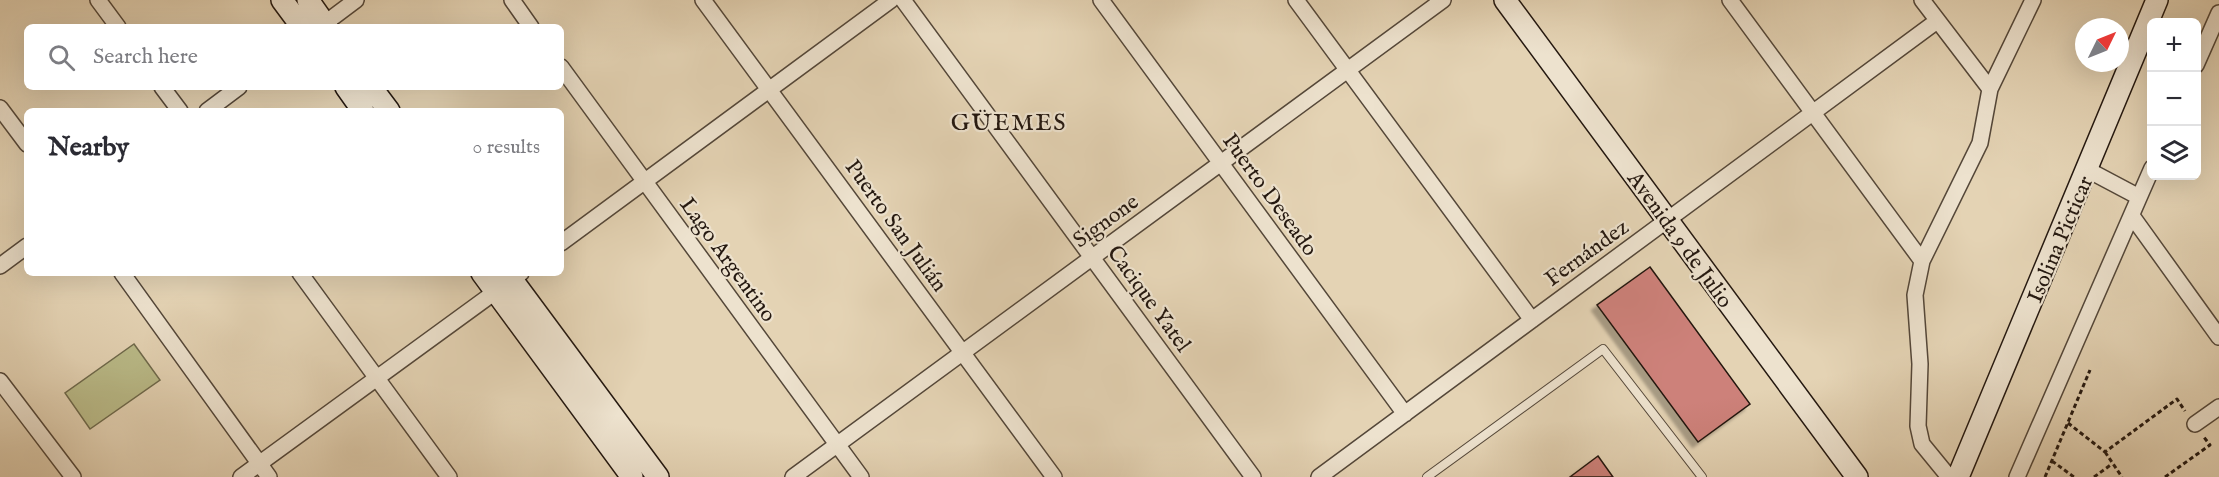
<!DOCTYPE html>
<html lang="en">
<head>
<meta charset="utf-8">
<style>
  :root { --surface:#fff; --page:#f2f2f3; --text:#2b2b33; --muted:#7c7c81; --line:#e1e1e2 }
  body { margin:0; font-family:"IM FELL English",serif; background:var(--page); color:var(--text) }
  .controls { position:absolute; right:18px; top:18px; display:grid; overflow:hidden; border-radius:9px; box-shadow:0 6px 24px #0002 }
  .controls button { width:54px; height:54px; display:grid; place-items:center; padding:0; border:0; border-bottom:2px solid var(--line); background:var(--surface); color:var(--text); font:30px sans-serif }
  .compass { position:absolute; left:2075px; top:18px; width:54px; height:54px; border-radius:50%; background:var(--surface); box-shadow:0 6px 24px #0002; rotate:47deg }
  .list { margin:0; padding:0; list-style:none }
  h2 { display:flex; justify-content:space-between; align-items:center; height:78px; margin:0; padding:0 24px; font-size:26px }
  h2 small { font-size:20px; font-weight:400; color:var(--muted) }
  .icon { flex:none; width:33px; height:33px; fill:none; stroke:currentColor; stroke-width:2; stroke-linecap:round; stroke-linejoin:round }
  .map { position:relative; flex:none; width:2219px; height:477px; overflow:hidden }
  .search { position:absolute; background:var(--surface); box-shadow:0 6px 24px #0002; left:24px; top:24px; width:540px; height:66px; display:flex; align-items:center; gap:15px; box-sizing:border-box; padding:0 21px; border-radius:9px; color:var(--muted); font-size:22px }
  .panel { position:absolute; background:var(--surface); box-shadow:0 6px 24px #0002; left:24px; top:108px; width:540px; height:168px; border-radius:9px }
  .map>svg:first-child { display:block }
  .green { fill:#babb89; stroke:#6f6a4c; stroke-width:1.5 }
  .building { fill:#cd817a; stroke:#241810; stroke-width:1.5; filter:url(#shadow) }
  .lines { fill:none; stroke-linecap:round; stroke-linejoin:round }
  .lane-casing { stroke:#544739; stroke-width:10 }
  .street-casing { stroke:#544739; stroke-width:18 }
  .secondary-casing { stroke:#241810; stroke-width:24 }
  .path { stroke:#241810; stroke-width:3; stroke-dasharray:4.5 3; stroke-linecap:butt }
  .lane { stroke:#ede2ce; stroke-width:8 }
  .street { stroke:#ede2ce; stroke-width:15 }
  .secondary { stroke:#ede2ce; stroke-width:21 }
  .labels { text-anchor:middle; stroke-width:4.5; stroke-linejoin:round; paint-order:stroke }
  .street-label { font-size:22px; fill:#241810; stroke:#ede2ce }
  .neighbourhood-label { font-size:24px; letter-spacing:1.5px; fill:#241810; stroke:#ede2ce }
</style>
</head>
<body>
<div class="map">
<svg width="2219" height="477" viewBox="0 0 2219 477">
  <defs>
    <filter id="shadow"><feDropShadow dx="-5.5" dy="5.5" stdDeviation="1.5" flood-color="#0004"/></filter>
  </defs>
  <rect width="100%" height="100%" fill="#e4d3b4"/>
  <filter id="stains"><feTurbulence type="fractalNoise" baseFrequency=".00333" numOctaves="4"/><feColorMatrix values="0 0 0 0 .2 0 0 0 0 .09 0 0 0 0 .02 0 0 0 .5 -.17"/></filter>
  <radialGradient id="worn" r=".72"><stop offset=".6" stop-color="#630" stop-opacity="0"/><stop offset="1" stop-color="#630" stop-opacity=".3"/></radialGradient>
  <path class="green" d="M134,344L160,380L90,429L65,393Z"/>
  <path class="building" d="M1650,267L1750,404L1698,442L1597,305Z
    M1598,456L1613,477H1570Z"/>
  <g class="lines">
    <defs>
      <path id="lane" d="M1427,477L1603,349L1702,477"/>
      <path id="street" d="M98,0L118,27
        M512,0L531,27
        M703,0L1054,477
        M903,0L1253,477
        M1101,0L1405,414
        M1296,0L1532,320
        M1730,0L1922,261
        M1922,0L1990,89
        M320,27L356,0
        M2196,65L2219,13
        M561,67L861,477
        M162,87L180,111
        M0,108L27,144
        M207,111L239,87
        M2088,170L2139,197
        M2132,216L2219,337
        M561,243L891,0
        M0,266L27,246
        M122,273L269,477
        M300,273L449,477
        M0,381L73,477
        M2195,424L2219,407
        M241,477L521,273
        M793,477L1443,0
        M1319,477L1937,21
        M1949,477L1922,444L1918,426L1920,364L1915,295L1922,261L1980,143L1990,89L2033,0
        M2017,477L2152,168"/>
      <path id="secondary" d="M282,0L302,27
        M308,0L327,27
        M1505,0L1857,477
        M346,87L363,111
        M371,87L389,111
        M482,273L632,477
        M507,273L658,477
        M1958,477L2157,0"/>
    </defs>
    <use href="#lane" class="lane-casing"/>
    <use href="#street" class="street-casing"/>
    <use href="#secondary" class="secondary-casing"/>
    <path class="path" d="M2068,423L2105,452L2177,399L2185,411
      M2105,452L2122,477
      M2052,461L2074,477
      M2045,477L2090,370
      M2094,477L2112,464
      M2165,477L2210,445L2203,436"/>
    <use href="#lane" class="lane"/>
    <use href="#street" class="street"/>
    <use href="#secondary" class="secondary"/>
  </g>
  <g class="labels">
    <g class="street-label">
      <text transform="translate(1271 194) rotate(54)" y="8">Puerto Deseado</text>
      <text transform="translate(1105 220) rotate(-36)" y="8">Signone</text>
      <text transform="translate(897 225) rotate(54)" y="8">Puerto San Julián</text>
      <text transform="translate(1681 239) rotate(54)" y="8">Avenida 9 de Julio</text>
      <text transform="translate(2059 239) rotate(-67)" y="8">Isolina Picticar</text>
      <text transform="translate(1586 252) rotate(-36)" y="8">Fernández</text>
      <text transform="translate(729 259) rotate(54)" y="8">Lago Argentino</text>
      <text transform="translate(1150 298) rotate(54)" y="8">Cacique Yatel</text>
    </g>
    <g class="neighbourhood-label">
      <text x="1009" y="130">GÜEMES</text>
    </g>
  </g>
  <rect width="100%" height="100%" filter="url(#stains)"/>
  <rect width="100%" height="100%" fill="url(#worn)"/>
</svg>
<div class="controls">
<button>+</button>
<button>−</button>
<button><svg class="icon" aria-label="layers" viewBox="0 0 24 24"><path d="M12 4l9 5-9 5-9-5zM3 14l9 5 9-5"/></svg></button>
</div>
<svg class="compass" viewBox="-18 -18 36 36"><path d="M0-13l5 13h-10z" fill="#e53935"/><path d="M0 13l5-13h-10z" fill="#7c7c81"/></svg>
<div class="search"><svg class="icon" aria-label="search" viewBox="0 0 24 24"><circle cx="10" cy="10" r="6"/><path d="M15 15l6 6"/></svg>Search here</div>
<section class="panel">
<h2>Nearby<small>0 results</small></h2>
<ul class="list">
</ul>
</section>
</div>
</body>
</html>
